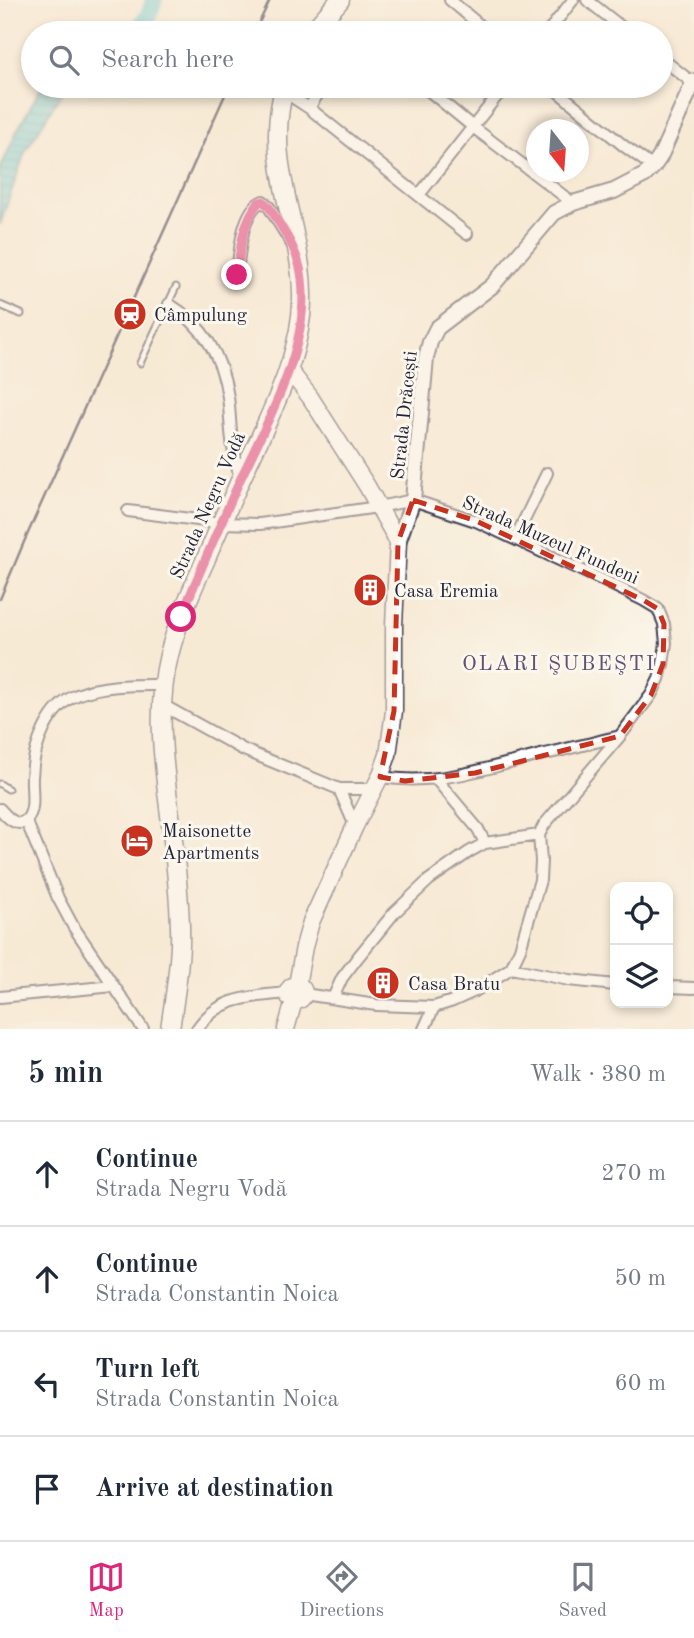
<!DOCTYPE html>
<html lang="en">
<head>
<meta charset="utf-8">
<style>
  :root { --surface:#fff; --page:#f6f6f7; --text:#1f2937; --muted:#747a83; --line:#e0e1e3; --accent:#db2777 }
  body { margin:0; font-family:"Old Standard TT",serif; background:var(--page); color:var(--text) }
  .controls { position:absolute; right:21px; bottom:21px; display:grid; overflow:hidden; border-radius:14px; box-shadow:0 4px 10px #0003 }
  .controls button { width:63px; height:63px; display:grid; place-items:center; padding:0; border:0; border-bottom:2px solid var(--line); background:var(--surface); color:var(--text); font:35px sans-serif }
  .compass { position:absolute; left:526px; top:119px; width:63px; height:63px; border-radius:50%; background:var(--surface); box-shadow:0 4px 10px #0003; rotate:163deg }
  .stop { position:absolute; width:21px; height:21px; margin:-16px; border:5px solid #db2777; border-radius:50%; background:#fff }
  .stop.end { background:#db2777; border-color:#fff; box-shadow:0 2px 7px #0008 }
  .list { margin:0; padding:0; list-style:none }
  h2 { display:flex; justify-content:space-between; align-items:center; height:91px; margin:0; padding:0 28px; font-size:30px }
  h2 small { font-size:23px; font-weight:400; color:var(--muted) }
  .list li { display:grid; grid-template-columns:46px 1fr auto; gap:21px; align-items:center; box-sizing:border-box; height:105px; padding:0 28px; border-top:2px solid var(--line) }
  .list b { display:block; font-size:26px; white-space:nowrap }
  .list p { margin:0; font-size:23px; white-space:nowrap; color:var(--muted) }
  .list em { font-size:23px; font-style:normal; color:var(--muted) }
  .icon { flex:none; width:38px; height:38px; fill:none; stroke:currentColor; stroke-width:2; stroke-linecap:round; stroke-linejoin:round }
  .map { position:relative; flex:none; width:694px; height:1029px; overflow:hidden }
  .search { position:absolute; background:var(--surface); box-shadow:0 4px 10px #0003; left:21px; right:21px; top:21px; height:77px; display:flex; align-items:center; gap:18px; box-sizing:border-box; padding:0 24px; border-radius:38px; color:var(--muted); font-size:26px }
  .sheet { height:511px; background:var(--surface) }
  nav { display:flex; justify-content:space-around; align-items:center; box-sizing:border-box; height:98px; border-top:2px solid var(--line); background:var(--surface); font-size:19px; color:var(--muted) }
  nav a { display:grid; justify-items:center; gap:4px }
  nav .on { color:var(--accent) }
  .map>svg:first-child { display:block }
  .water { fill:url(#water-rules); stroke:#3e7487; stroke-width:2 }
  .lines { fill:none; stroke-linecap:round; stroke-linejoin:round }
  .river { stroke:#5ac6d3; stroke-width:18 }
  .service-casing { stroke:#424052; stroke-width:9 }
  .minor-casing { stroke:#424052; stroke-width:14 }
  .tertiary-casing { stroke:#424052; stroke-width:18 }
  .secondary-casing { stroke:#424052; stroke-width:19 }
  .primary-casing { stroke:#424052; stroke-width:21 }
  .service { stroke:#fff; stroke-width:5 }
  .minor { stroke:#fff; stroke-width:10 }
  .tertiary { stroke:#fff; stroke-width:14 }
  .secondary { stroke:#fff; stroke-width:16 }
  .primary { stroke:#fff; stroke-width:18 }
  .rail { stroke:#22223b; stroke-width:2.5 }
  .route { stroke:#db2777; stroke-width:9 }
  .marked { fill:none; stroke:#c8321e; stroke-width:5; stroke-dasharray:14 9; stroke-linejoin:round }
  .labels { text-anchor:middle; stroke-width:6; stroke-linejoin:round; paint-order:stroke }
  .poi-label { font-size:19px; fill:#22223b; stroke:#fbf7ec; text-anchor:start }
  .street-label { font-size:19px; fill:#22223b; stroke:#fbf7ec }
  .neighbourhood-label { font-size:21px; letter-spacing:2px; fill:#605275; stroke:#fbf7ec }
</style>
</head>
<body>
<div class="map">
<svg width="694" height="1029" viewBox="0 0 694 1029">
  <defs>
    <pattern id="water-rules" width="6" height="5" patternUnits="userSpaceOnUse" patternTransform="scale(1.75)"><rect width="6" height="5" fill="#5ac6d3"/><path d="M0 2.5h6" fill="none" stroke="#4aa0ac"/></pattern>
  </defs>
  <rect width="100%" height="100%" fill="#fbf7ec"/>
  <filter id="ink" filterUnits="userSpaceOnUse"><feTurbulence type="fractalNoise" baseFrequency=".0143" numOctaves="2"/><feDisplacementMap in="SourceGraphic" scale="14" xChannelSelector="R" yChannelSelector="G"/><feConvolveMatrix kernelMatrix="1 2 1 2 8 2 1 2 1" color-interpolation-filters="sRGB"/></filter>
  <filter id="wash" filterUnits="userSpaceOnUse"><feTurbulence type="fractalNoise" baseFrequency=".00686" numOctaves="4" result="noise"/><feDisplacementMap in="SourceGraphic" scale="28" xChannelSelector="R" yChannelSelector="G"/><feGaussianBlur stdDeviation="1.57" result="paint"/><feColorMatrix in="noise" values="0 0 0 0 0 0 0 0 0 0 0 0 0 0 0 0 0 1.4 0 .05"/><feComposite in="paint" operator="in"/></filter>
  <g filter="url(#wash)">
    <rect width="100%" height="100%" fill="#f7ead5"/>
    <path class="water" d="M42,86H66L25,152L0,225V170L17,131Z"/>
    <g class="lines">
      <path class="river" d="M135,33L149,15L154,0"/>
    </g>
  </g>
  <g filter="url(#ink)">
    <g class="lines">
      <defs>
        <path id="service" d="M0,305L21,314
          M140,363L176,287
          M0,784L8,789"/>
        <path id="minor" d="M450,0L489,33
          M587,0L629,33
          M547,33L573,0
          M661,58L693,83
          M423,86L473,127L573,203
          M551,86L624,146L653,167
          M283,91L309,108L467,234
          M309,108L323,86
          M419,195L505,86
          M237,275C239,254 242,209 263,201L269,207L293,246
          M169,304C204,325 222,356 228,397C230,411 230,426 232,440C233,453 237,465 240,478
          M128,511L221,523L260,524L378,507L413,500L476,521L602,580L643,600L658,609L664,624L666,643L663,664L659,679L651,695L620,736L544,825L539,835L541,861L540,880L520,949L511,968
          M515,539L547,473
          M161,707L168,708L244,750L339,789L355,826
          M380,777C434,785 473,772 525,759C556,751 588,744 620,736
          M436,779L478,829L485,843
          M339,789H374
          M0,809C6,816 18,830 27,819C36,809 31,789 32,777C33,748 48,706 77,695C103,684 136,685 163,685
          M26,820L58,898L73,926L143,1029
          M668,987L694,988
          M304,994L376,1005L434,1007L453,1001L475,991L511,968L569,980L615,985
          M0,997L114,986
          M333,998L342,978L358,957L394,913L429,880L469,852L485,843L539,835
          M197,1029C219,996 252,997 287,993
          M424,1029L434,1007"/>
        <path id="tertiary" d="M398,542L413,500L426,358L430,342L437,328L492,286L554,213L573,203L614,191L645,175L653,167L660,157L694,81"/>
        <path id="secondary" d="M289,370L310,397L367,486L398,542L394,625V711L388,755L380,777L355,826L311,922L304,947L297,985
          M288 993a8 8 0 1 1 16 0a8 8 0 1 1-16 0Z
          M286,1029L294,1001"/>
        <path id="primary" d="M311,33L340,0
          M170,1029C174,1001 179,973 180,945C181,917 178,888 175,860C169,791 152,724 169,655C177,623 191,592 205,561C222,521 240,480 259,440C277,400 296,360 301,316C310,236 260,169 285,86"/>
      </defs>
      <use href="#service" class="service-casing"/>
      <use href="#minor" class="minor-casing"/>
      <use href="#tertiary" class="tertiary-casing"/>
      <use href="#secondary" class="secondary-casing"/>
      <use href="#primary" class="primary-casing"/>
      <use href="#service" class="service"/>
      <use href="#minor" class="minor"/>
      <use href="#tertiary" class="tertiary"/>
      <use href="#secondary" class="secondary"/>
      <use href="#primary" class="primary"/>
      <path class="rail" d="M254,33L270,0
        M0,599L24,542L229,86"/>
    </g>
  </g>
  <g class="lines" filter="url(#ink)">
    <path class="route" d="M181,617C200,571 220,525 240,480C268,420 310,347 302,279C299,251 283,230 269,207L263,201L259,202C242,222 240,250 237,275"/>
  </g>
  <path d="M0 0H694V1029H0ZM413,500L476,521L643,600L658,609L664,624L663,664L651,695L620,736L475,773L405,781L380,777L394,711L398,542Z" fill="#f7ead5" fill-opacity=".55" fill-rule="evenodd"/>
  <path class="marked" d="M413,500L476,521L643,600L658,609L664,624L663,664L651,695L620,736L475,773L405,781L380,777L394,711L398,542Z"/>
  <defs>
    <symbol id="station-disc" viewBox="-11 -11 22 22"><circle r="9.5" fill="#c8321e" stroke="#fbf7ec"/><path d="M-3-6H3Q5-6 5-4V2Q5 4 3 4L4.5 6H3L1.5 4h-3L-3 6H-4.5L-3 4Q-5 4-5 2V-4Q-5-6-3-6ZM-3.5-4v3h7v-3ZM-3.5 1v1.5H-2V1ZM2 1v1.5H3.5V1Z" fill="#fff"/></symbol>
    <symbol id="building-disc" viewBox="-11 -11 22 22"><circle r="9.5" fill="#c8321e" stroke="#fbf7ec"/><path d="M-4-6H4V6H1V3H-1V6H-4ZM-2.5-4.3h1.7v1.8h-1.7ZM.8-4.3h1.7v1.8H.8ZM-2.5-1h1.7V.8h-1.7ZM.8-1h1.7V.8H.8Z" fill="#fff"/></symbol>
    <symbol id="hotel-disc" viewBox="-11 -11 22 22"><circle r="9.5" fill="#c8321e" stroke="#fbf7ec"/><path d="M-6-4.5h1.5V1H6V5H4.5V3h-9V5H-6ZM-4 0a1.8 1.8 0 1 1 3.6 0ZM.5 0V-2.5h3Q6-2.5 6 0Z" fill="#fff"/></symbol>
  </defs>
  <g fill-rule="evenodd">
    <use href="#station-disc" x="111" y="295" width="38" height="38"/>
    <use href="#building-disc" x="351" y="571" width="38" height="38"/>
    <use href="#hotel-disc" x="118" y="822" width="38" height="38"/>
    <use href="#building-disc" x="364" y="964" width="38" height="38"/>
  </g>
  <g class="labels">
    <g class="poi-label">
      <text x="154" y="321">Câmpulung</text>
      <text x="394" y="597">Casa Eremia</text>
      <text x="162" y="837">Maisonette<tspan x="162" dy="22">Apartments</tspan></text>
      <text x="408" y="990">Casa Bratu</text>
    </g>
    <g class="street-label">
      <text transform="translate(403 415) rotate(-84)" y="7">Strada Drăcești</text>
      <text transform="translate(207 505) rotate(-66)" y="7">Strada Negru Vodă</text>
      <text transform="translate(551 539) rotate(24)" y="7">Strada Muzeul Fundeni</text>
    </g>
    <g class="neighbourhood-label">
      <text x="559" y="670">OLARI ŞUBEŞTI</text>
    </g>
  </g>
</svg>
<div class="controls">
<button><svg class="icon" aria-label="locate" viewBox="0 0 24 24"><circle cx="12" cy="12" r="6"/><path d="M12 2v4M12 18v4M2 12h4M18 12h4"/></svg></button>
<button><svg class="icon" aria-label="layers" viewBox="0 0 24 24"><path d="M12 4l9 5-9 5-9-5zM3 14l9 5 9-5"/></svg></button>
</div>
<svg class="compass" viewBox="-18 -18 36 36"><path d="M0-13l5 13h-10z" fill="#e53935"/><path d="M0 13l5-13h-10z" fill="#747a83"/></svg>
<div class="stop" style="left:181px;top:617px"></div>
<div class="stop end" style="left:237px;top:275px"></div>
<div class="search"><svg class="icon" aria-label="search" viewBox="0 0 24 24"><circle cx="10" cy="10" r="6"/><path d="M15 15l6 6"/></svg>Search here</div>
</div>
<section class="sheet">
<h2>5 min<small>Walk · 380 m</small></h2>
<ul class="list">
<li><svg class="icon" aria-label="ahead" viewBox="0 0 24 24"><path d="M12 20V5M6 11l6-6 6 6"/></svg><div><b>Continue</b><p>Strada Negru Vodă</p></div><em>270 m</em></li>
<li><svg class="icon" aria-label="ahead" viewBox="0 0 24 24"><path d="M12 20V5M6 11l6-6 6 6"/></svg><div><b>Continue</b><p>Strada Constantin Noica</p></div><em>50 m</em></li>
<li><svg class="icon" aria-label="left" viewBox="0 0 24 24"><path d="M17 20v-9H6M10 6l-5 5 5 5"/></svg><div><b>Turn left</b><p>Strada Constantin Noica</p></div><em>60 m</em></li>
<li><svg class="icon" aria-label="arrive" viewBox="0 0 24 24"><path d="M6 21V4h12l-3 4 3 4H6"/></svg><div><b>Arrive at destination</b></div></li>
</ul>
</section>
<nav>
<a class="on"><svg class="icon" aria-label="map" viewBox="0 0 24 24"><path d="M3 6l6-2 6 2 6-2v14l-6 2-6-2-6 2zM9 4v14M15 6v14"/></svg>Map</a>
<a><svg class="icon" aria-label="directions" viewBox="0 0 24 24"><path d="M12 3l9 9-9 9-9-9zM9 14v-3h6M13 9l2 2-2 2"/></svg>Directions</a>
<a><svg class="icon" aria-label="saved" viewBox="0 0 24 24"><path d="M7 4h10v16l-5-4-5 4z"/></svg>Saved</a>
</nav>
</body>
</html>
